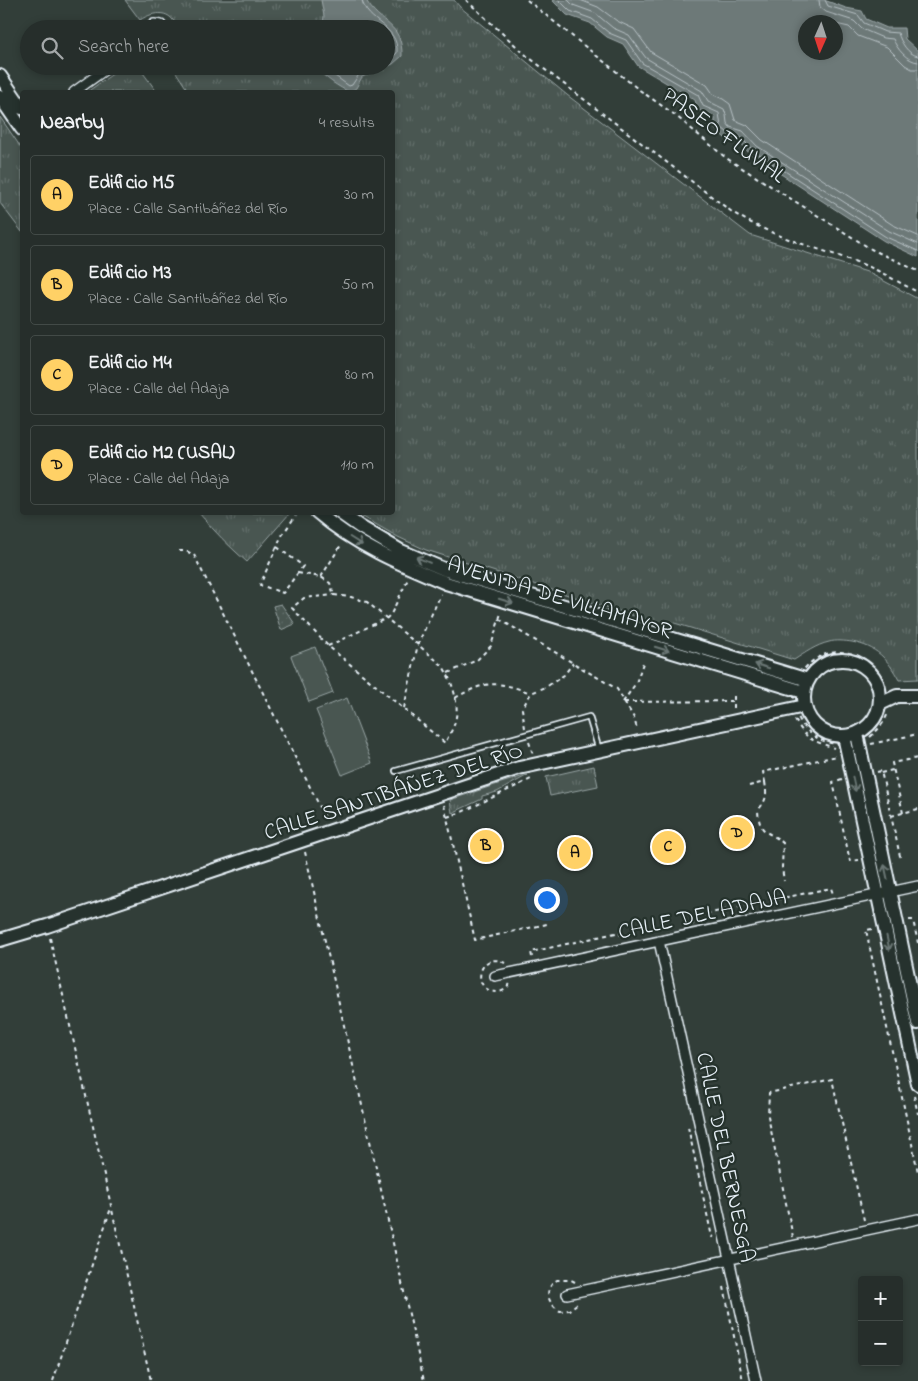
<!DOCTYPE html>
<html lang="en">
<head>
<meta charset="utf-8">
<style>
  :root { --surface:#262e2b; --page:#323a37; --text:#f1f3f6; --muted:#a4a8a9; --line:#424a47; --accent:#ffd166 }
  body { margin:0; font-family:"Indie Flower",sans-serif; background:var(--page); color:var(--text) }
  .controls { position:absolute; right:15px; bottom:15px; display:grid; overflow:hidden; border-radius:5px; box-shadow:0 2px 8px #0003 }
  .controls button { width:45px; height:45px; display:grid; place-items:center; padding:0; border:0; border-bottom:1px solid var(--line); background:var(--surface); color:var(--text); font:25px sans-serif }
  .compass { position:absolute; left:798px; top:15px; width:45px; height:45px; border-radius:50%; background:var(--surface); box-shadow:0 2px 8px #0003; rotate:183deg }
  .you { position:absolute; left:546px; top:899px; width:18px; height:18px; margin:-12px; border:4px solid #fff; border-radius:50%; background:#1a73e8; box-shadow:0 0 0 8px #1a73e833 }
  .badge { display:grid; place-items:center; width:32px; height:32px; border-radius:50%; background:var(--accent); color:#111; font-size:16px; font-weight:700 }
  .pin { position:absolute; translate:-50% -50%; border:2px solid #fff; box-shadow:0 1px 5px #0006 }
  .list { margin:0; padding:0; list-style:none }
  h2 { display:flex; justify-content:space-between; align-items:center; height:65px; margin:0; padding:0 20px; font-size:21px }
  h2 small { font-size:16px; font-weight:400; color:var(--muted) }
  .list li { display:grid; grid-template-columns:32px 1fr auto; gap:15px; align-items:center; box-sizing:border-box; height:80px; margin:0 10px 10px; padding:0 10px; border:1px solid var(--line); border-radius:5px }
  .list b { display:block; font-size:19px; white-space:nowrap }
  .list p { margin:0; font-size:16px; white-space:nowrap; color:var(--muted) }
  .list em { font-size:16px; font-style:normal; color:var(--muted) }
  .icon { flex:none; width:28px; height:28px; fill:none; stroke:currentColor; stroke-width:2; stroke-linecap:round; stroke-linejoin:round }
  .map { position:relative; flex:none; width:918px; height:1381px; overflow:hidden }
  .search { position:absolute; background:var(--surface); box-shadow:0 2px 8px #0003; left:20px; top:20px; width:375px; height:55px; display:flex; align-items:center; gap:12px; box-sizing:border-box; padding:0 18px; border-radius:28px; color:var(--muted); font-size:19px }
  .panel { position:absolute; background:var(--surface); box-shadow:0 2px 8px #0003; left:20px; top:90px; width:375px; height:425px; border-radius:5px }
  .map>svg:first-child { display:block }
  .grass { fill:url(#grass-tufts); stroke:#98a4a4 }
  .park { fill:url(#park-dots); stroke:#98a4a4 }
  .garden { fill:#495651; stroke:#98a4a4 }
  .water { fill:#6d7978; stroke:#9ea9ab; fill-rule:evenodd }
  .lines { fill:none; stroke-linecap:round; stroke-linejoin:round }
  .shore { stroke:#b7c1c5; stroke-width:1 }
  .lane-casing { stroke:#e8f1f8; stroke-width:8 }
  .street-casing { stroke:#e8f1f8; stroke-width:12 }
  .secondary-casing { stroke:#e8f1f8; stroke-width:16 }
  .path { stroke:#e8f1f8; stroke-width:2; stroke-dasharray:4 4; stroke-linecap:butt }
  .lane { stroke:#26332d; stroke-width:4.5 }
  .street { stroke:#26332d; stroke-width:9 }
  .secondary { stroke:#26332d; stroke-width:12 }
  .oneway { stroke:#6a7674 }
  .labels { text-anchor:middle; stroke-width:4.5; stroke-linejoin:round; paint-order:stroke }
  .street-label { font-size:22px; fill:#e8f1f8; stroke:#26332d }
</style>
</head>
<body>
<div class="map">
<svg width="918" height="1381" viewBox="0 0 918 1381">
  <defs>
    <pattern id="grass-tufts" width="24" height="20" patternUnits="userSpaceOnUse" patternTransform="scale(1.25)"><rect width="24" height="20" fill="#495651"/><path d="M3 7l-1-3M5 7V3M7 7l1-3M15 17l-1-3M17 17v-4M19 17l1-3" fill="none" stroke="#636f6b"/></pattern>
    <pattern id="park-dots" width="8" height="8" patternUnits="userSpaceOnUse" patternTransform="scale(1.25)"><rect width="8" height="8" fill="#495651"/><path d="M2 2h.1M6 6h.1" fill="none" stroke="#636f6b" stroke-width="1.8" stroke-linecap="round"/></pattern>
  </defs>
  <rect width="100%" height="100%" fill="#323e39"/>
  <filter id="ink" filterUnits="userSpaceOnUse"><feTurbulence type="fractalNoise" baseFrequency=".02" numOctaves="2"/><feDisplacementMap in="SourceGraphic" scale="10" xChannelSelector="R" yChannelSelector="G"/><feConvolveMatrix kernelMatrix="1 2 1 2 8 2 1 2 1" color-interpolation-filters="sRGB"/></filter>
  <g filter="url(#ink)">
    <path class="grass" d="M125,0H454L460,7L567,95L750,235L867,272L918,299V679L899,680C887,658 877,647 852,642C845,641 836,640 829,642C816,645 805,653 794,660L668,621L666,626L426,550L398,537L356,513L392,512V92H189L172,66H386V29H177C172,9 154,11 140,20Z
      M124,66H138L157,92H87Z
      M0,117L22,149V232L0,203Z
      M199,513H290L247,562C229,546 214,531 199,513Z
      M594,766L598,786L550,796L546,777Z
      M528,775L497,792L482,796V799L452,813L450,800L504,782Z"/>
    <path class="park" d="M281,604L295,624L281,630L273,606Z"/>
    <path class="garden" d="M315,647L333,693L309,702L291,656Z
      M347,698L372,763L342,775L316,710Z"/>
    <path class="water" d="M321,0H366C379,24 403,23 402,56L393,64L362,77L356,88L350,92C341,89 320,75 316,66H386V29H322L324,16Z
      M552,0H824L846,8L862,11L866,19L887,28H904L905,39L918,51V257L884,241L750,154L736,139L725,138L715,129V116L698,110L695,100L638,66L623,44L607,37L590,23L567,15ZM806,22H836V52H806Z"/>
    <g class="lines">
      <path class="shore" d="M362,0C366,23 399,25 397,53L386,62
        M559,0L570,11L592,19L609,33L626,40L642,63L698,95L703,106L719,113L721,127L728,133L739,136L754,151L886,237L918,251
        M568,0L573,5L595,13L613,28L629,35L646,58L702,91L708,101L724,109L726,115L727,123L730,127L743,131L757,146L889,231L918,244
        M580,0L598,7L617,21L634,29L651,52L707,85L714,95L723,99L730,104L735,120L747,125L762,140L893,225L918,236
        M819,0L820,7L826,12L854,21L862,29L883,38L893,39C897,49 907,61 918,62
        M825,0L828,6L858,15L864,23L885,32L898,33C901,42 907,54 918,56
        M836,24L849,27L858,36L887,47L905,65L912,69H918
        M321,66L349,86L352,85L360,73L375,66"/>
      <defs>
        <path id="lane" d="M396,771L589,717L599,750"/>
        <path id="street" d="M148,29L154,24L161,25L163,29
          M74,92L110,66
          M659,941L756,1381
          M495,976L918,886
          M567,1294L918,1219"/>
        <path id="secondary" d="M0,76L22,108
          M0,97L22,129
          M317,512C355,545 400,564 446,583L804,692
          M339,512L360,527L399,550L446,570L808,680
          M804 698a38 38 0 1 1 76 0a38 38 0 1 1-76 0Z
          M880,704L897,696H918
          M857,734L918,1023
          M844,736L918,1084
          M0,940L47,926L519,768L805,706"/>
      </defs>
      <use href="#lane" class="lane-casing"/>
      <use href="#street" class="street-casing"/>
      <use href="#secondary" class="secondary-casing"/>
      <path class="path" d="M466,0L527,56L732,212C775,239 820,248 867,266C884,273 901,284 918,292
        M527,0L638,89L675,115L726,158L871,249L918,271
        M277,547L303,566L283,593L260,585L281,537L298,512
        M179,551H186L194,555L326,819
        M298,573L321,577L330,583L334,595
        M321,577L341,545
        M334,595L351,597L367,602L442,665C451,678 459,701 456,717C455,726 449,735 445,743L328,646L292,608L304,598Z
        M499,619L617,689L634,718L637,729
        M328,646L387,618L391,614L408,579
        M794 698a46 46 0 1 1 92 0a46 46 0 1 1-92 0Z
        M448,673L477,660L491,646L501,613
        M455,698C487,680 497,681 531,693
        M623,702L636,683L643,663
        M624,702L734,701
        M404,708L418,644L441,594
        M734,708V692
        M795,720C808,742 813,740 834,748
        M525,728L522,709L531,693L546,687L564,675L573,663
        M870,737C878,730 884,723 888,713
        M529,742L533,754
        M871,744L918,734
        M877,772L881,771L900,856L896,857
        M881,773L893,770
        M842,779L833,782L850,861L859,860
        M765,782C767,795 767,800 758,810C759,836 769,830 783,843L782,868L784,881
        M749,786L765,782L763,772L837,756
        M444,805L475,940L547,924
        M903,813L892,763L918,758
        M891,816L918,809
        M447,817L462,812L531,779
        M305,852L424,1381
        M909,920H913L918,943
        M693,925L691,917L831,888L833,894
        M872,929L866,930L918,1172
        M50,938L151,1381
        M532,957L531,952L620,932L621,938
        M505,963C479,949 469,991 497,992C503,992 506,989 510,984
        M914,1096L918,1114
        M688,1127L712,1237L714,1236
        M793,1237L768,1116L769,1093L832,1079L864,1220
        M575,1282L571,1280H557C543,1289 547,1303 560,1311L569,1310L578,1303
        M724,1287L743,1381
        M53,1381L111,1208"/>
      <use href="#lane" class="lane"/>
      <use href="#street" class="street"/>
      <use href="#secondary" class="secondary"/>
    </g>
    <defs><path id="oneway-shaft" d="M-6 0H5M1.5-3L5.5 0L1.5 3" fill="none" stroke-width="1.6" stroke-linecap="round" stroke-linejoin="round" transform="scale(1.25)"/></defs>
    <g class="oneway">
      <use href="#oneway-shaft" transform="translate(356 541) rotate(32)"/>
      <use href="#oneway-shaft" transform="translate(423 560) rotate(-157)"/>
      <use href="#oneway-shaft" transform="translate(506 601) rotate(17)"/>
      <use href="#oneway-shaft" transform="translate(662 649) rotate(17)"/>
      <use href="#oneway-shaft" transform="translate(762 666) rotate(-163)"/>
      <use href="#oneway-shaft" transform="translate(854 784) rotate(78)"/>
      <use href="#oneway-shaft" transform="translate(886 872) rotate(-102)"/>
      <use href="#oneway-shaft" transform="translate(888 943) rotate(78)"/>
    </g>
  </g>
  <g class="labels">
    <g class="street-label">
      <text transform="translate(725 134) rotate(36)" y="8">PASEO FLUVIAL</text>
      <text transform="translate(560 596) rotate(17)" y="8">AVENIDA DE VILLAMAYOR</text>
      <text transform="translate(393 790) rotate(-18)" y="8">CALLE SANTIBÁÑEZ DEL RÍO</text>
      <text transform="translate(702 913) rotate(-12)" y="8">CALLE DEL ADAJA</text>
      <text transform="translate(727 1157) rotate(78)" y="8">CALLE DEL BERNESGA</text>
    </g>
  </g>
</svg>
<div class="controls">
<button>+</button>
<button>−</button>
</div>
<svg class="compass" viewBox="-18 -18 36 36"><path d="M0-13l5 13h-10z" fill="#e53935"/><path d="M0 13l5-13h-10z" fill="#a4a8a9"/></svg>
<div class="you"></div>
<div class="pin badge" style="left:575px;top:853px">A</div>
<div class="pin badge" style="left:486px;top:846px">B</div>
<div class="pin badge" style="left:668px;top:847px">C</div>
<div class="pin badge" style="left:737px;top:833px">D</div>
<div class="search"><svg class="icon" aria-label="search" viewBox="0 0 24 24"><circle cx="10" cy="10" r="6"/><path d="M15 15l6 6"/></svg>Search here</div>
<section class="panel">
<h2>Nearby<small>4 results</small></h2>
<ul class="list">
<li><span class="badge">A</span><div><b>Edificio M5</b><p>Place · Calle Santibáñez del Río</p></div><em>30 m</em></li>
<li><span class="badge">B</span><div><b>Edificio M3</b><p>Place · Calle Santibáñez del Río</p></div><em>50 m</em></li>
<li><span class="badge">C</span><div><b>Edificio M4</b><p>Place · Calle del Adaja</p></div><em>80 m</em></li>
<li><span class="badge">D</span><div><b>Edificio M2 (USAL)</b><p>Place · Calle del Adaja</p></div><em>110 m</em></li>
</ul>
</section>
</div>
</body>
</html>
